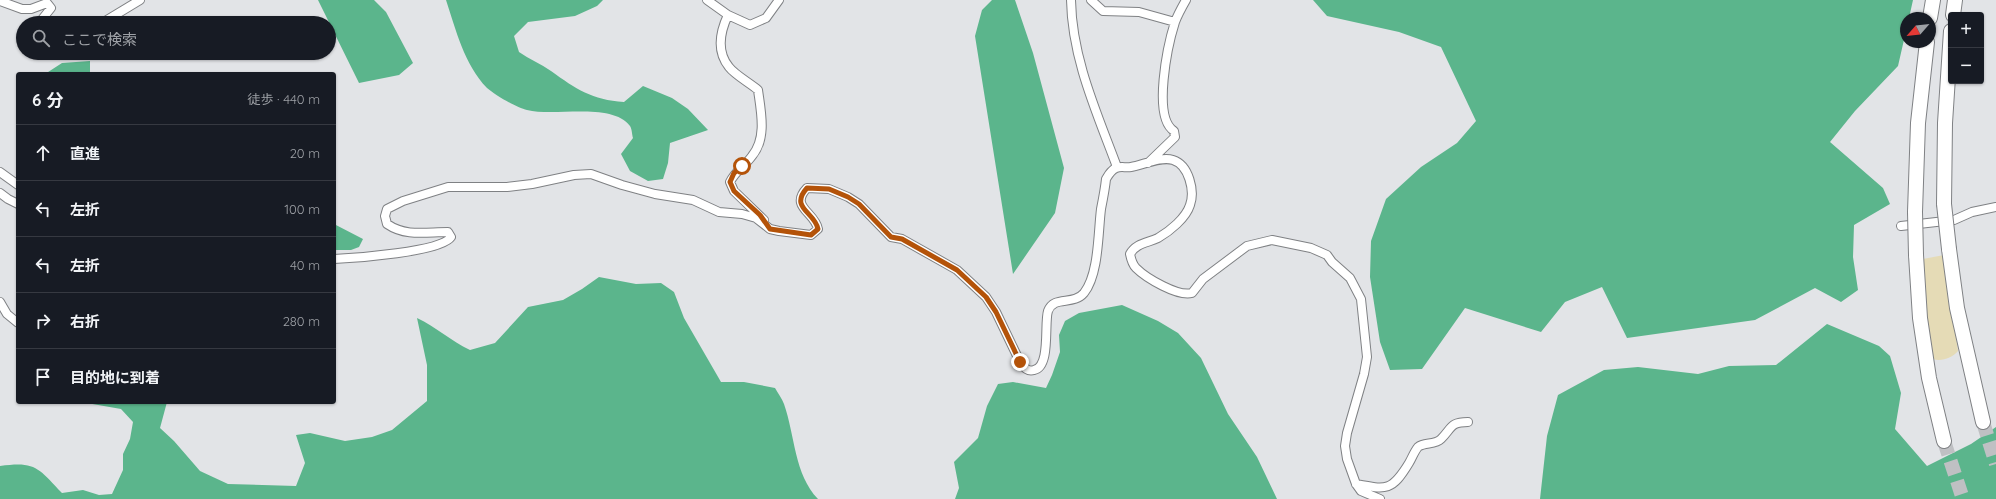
<!DOCTYPE html>
<html lang="ja">
<head>
<meta charset="utf-8">
<style>
  :root { --surface:#171b24; --page:#20242c; --text:#f1f3f6; --muted:#9ea1a6; --line:#363941 }
  body { margin:0; font-family:Quicksand,"Noto Sans JP",sans-serif; background:var(--page); color:var(--text) }
  .controls { position:absolute; right:12px; top:12px; display:grid; overflow:hidden; border-radius:4px; box-shadow:0 1px 3px #0004 }
  .controls button { width:36px; height:36px; display:grid; place-items:center; padding:0; border:0; border-bottom:1px solid var(--line); background:var(--surface); color:var(--text); font:20px sans-serif }
  .compass { position:absolute; left:1900px; top:12px; width:36px; height:36px; border-radius:50%; background:var(--surface); box-shadow:0 1px 3px #0004; rotate:242deg }
  .stop { position:absolute; width:12px; height:12px; margin:-9px; border:3px solid #b45309; border-radius:50%; background:#fff }
  .stop.end { background:#b45309; border-color:#fff; box-shadow:0 1px 4px #0008 }
  .list { margin:0; padding:0; list-style:none }
  h2 { display:flex; justify-content:space-between; align-items:center; height:52px; margin:0; padding:0 16px; font-size:17px }
  h2 small { font-size:13px; font-weight:400; color:var(--muted) }
  .list li { display:grid; grid-template-columns:26px 1fr auto; gap:12px; align-items:center; box-sizing:border-box; height:56px; padding:0 16px; border-top:1px solid var(--line) }
  .list b { display:block; font-size:15px; white-space:nowrap }
  .list em { font-size:13px; font-style:normal; color:var(--muted) }
  .icon { flex:none; width:22px; height:22px; fill:none; stroke:currentColor; stroke-width:2; stroke-linecap:round; stroke-linejoin:round }
  .map { position:relative; flex:none; width:1996px; height:499px; overflow:hidden }
  .search { position:absolute; background:var(--surface); box-shadow:0 1px 3px #0004; left:16px; top:16px; width:320px; height:44px; display:flex; align-items:center; gap:10px; box-sizing:border-box; padding:0 14px; border-radius:22px; color:var(--muted); font-size:15px }
  .panel { position:absolute; background:var(--surface); box-shadow:0 1px 3px #0004; left:16px; top:72px; width:320px; height:332px; border-radius:4px }
  .map>svg:first-child { display:block }
  .forest { fill:#5bb58c }
  .sand { fill:#e5dbb6 }
  .lines { fill:none; stroke-linecap:round; stroke-linejoin:round }
  .highway-tunnel { stroke:#bfc0c3; stroke-width:14; stroke-dasharray:14 7; stroke-linecap:butt }
  .street-casing { stroke:#7f8184; stroke-width:10 }
  .highway-casing { stroke:#7f8184; stroke-width:16 }
  .street { stroke:#fff; stroke-width:8 }
  .highway { stroke:#fff; stroke-width:14 }
  .highway-bridge-casing { stroke:#7f8184; stroke-width:16; stroke-linecap:butt }
  .highway-bridge { stroke:#fff; stroke-width:14 }
  .route { stroke:#b45309; stroke-width:5 }
</style>
</head>
<body>
<div class="map">
<svg width="1996" height="499" viewBox="0 0 1996 499">
  <rect width="100%" height="100%" fill="#e2e4e7"/>
  <path class="forest" d="M318,0H374L386,12L413,63L399,75L359,83Z
    M446,0H603L597,6L575,16L528,22L514,36L519,52C529,59 541,64 551,71C576,89 592,100 624,102L643,86L672,98L688,109L708,130L670,143L668,163L663,179L648,181L630,171L621,154L633,138C632,135 632,129 630,126C612,102 554,117 527,110C517,108 495,95 487,88C464,64 456,30 446,0Z
    M992,0H1015L1033,53L1064,168L1055,213L1013,274L975,36L982,10Z
    M1313,0H1913L1909,18H1906V31L1898,66L1855,111L1830,142L1883,188L1890,204L1854,225L1853,257L1858,290L1841,302L1815,288L1755,320L1627,338L1602,287L1565,302L1541,332L1465,308L1422,369L1390,370L1380,342L1370,277L1371,241L1386,199L1421,167L1457,143L1476,121L1441,47L1399,32L1327,16Z
    M90,61V74H45L62,63Z
    M334,224L363,239L359,247L351,250H334Z
    M599,277L636,284L661,283L674,292L684,318L721,382H744L775,388C778,393 782,399 784,404C795,435 794,474 818,499H0V466C36,461 38,468 62,493L83,490L99,495L112,494L123,470V454L130,439L133,422L121,409L81,402H167L160,428L174,441L200,471L228,484L296,486L305,463L296,435L310,433L345,441L372,437L392,430L427,401V365L417,318C436,327 451,341 470,350L495,343L528,307L563,300L582,289Z
    M1122,305L1158,321L1178,333L1201,358L1228,414L1257,457L1277,499H955L959,488L954,462L978,438L987,406L998,384L1013,382L1046,388L1052,375L1060,352L1059,335L1065,321L1079,313Z
    M1827,324L1879,346L1890,356L1901,393L1895,429L1927,466L1971,444L1996,427V499H1540L1547,436L1558,395L1604,370L1638,367L1698,374L1729,366L1776,365Z"/>
  <path class="sand" d="M1944,255L1958,351C1952,358 1941,362 1933,359L1924,300L1923,259Z"/>
  <g class="lines">
    <path class="highway-tunnel" d="M1983,422L1996,464
      M1944,441L1963,499"/>
    <defs>
      <path id="street" d="M707,0L728,15
        M1071,0C1072,59 1097,113 1117,167
        M1091,0L1103,11L1139,12L1175,22
        M0,1L22,9H31L47,3L51,8L39,23
        M102,23L140,0
        M1148,163L1175,137L1174,131C1152,117 1168,44 1175,22C1178,14 1182,7 1186,0
        M0,172L18,185
        M0,193L8,199L18,204
        M764,220L734,191L730,182C735,171 745,166 752,156C767,138 761,112 758,90C750,83 735,75 729,67C716,51 720,32 728,15L750,25L766,18L779,0
        M1901,226L1954,220L1972,212L1996,207
        M334,259C355,258 441,252 451,237L448,232C426,232 406,237 387,224L385,216L387,209L403,201L448,187H507L532,184L574,175L591,174L622,185L655,194L693,200L719,212L742,214L756,218L770,229L779,231L811,235L818,229C815,212 789,207 807,188L829,189L848,197L859,204L891,237L902,239L957,270L986,297L996,312L1020,362C1024,367 1027,372 1034,370C1051,367 1044,323 1048,311C1054,295 1073,306 1084,293C1099,274 1098,233 1101,209C1103,199 1105,189 1106,179C1109,174 1111,170 1116,168C1121,166 1126,168 1131,167C1143,165 1161,156 1173,160C1189,165 1195,191 1190,205C1186,218 1170,231 1158,238C1148,243 1136,243 1130,254C1131,259 1132,264 1136,268C1146,278 1178,297 1192,293L1203,279L1247,246L1272,240L1311,248L1327,255L1332,262L1350,278L1361,299L1367,357L1364,374L1347,433L1345,446L1347,459L1356,484L1361,491L1380,499
        M0,302L7,314L18,323
        M1356,484C1387,490 1392,491 1409,463C1412,458 1414,452 1418,447C1424,442 1435,445 1441,439C1452,428 1450,422 1468,422"/>
      <path id="highway" d="M1953,15L1955,0
        M1930,18L1933,0
        M1944,204L1945,123L1951,31
        M1915,212L1918,123L1927,42
        M1949,249L1957,308L1983,422
        M1916,255L1920,318L1929,378L1944,441"/>
    </defs>
    <use href="#street" class="street-casing"/>
    <use href="#highway" class="highway-casing"/>
    <use href="#street" class="street"/>
    <use href="#highway" class="highway"/>
    <defs>
      <path id="highway-bridge" d="M1944,204L1949,249
        M1915,212L1916,255"/>
    </defs>
    <use href="#highway-bridge" class="highway-bridge-casing"/>
    <use href="#highway-bridge" class="highway-bridge"/>
  </g>
  <g class="lines">
    <path class="route" d="M742,166L734,173L730,182L734,191L760,215L770,229L811,235L818,229C815,212 789,208 807,188L829,189L848,197L859,204L891,237L902,239L957,270L986,297L996,312L1020,362"/>
  </g>
</svg>
<div class="controls">
<button>+</button>
<button>−</button>
</div>
<svg class="compass" viewBox="-18 -18 36 36"><path d="M0-13l5 13h-10z" fill="#e53935"/><path d="M0 13l5-13h-10z" fill="#9ea1a6"/></svg>
<div class="stop" style="left:742px;top:166px"></div>
<div class="stop end" style="left:1020px;top:362px"></div>
<div class="search"><svg class="icon" aria-label="search" viewBox="0 0 24 24"><circle cx="10" cy="10" r="6"/><path d="M15 15l6 6"/></svg>ここで検索</div>
<section class="panel">
<h2>6 分<small>徒歩 · 440 m</small></h2>
<ul class="list">
<li><svg class="icon" aria-label="ahead" viewBox="0 0 24 24"><path d="M12 20V5M6 11l6-6 6 6"/></svg><div><b>直進</b></div><em>20 m</em></li>
<li><svg class="icon" aria-label="left" viewBox="0 0 24 24"><path d="M17 20v-9H6M10 6l-5 5 5 5"/></svg><div><b>左折</b></div><em>100 m</em></li>
<li><svg class="icon" aria-label="left" viewBox="0 0 24 24"><path d="M17 20v-9H6M10 6l-5 5 5 5"/></svg><div><b>左折</b></div><em>40 m</em></li>
<li><svg class="icon" aria-label="right" viewBox="0 0 24 24"><path d="M7 20v-9h11M14 6l5 5-5 5"/></svg><div><b>右折</b></div><em>280 m</em></li>
<li><svg class="icon" aria-label="arrive" viewBox="0 0 24 24"><path d="M6 21V4h12l-3 4 3 4H6"/></svg><div><b>目的地に到着</b></div></li>
</ul>
</section>
</div>
</body>
</html>
